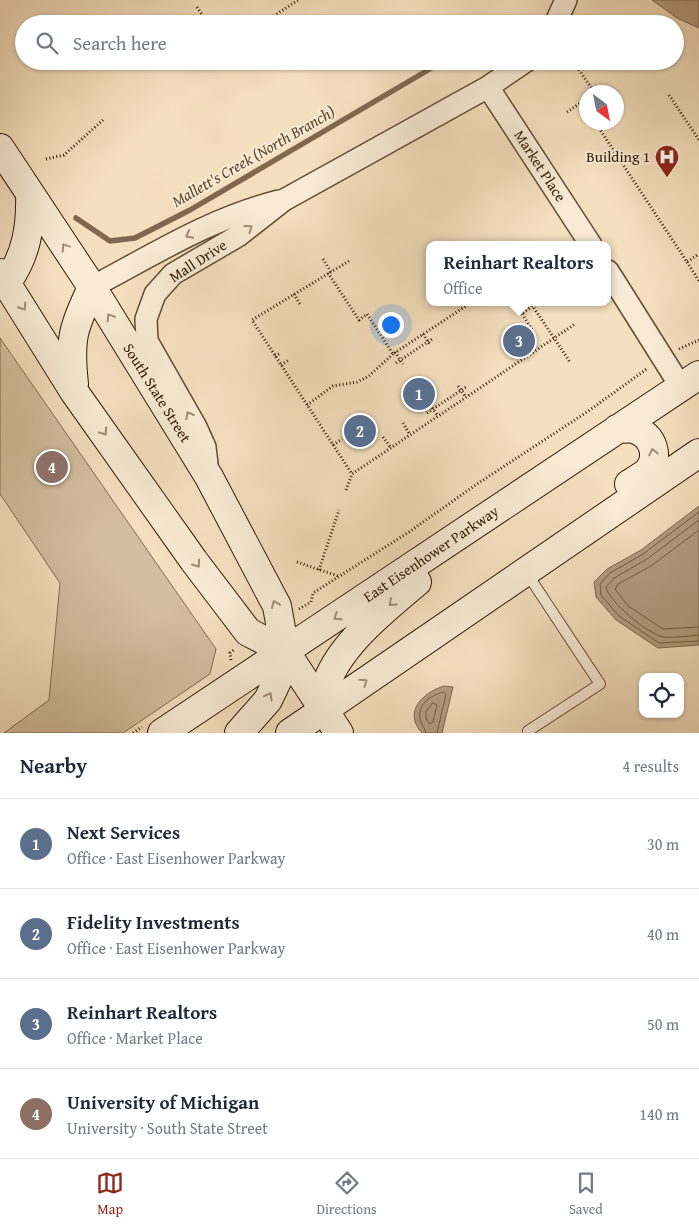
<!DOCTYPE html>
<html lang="en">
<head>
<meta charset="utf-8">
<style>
  :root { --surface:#fff; --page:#f2f2f3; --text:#1f2937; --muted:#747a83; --line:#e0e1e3; --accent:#8f2418 }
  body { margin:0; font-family:"Gentium Book Plus",serif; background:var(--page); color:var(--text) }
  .controls { position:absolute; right:15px; bottom:15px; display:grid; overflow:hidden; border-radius:10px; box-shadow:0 1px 4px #0004 }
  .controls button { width:45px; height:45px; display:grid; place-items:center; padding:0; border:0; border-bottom:1px solid var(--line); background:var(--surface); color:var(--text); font:25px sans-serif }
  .compass { position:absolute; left:579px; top:85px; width:45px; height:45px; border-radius:50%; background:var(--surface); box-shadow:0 1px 4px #0004; rotate:148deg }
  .you { position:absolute; left:390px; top:324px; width:18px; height:18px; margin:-12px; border:4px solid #fff; border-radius:50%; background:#1a73e8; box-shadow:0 0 0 8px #1a73e833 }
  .badge { display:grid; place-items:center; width:32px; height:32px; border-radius:50%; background:var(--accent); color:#fff; font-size:16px; font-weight:700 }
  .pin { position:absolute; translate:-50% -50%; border:2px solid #fff; box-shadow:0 1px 5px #0006 }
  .popup { position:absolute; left:426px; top:241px; width:185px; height:65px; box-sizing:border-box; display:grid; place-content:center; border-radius:10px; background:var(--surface); filter:drop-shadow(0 1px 4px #0005); font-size:16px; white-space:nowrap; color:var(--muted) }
  .popup b { font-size:19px; color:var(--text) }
  .popup::after { content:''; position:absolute; left:50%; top:100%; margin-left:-10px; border:10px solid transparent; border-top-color:var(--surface) }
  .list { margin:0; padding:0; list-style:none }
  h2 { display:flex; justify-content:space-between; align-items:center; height:65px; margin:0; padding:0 20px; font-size:21px }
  h2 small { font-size:16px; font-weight:400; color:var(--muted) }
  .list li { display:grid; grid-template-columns:32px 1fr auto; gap:15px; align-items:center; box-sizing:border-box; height:90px; padding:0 20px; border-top:1px solid var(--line) }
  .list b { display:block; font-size:19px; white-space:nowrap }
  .list p { margin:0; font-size:16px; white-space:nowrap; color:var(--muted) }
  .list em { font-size:16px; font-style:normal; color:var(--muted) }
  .icon { flex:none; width:28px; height:28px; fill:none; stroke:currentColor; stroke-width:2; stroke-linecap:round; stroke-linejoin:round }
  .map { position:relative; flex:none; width:699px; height:733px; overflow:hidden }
  .search { position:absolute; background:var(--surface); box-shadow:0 1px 4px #0004; left:15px; right:15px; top:15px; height:55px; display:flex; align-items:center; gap:12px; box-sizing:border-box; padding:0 18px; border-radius:28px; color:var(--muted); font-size:19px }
  .sheet { height:425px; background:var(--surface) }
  nav { display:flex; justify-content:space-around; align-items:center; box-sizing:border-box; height:70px; border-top:1px solid var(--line); background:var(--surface); font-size:14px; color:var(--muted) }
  nav a { display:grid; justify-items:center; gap:2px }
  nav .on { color:var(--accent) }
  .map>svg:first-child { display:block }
  .green { fill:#d3be9f; stroke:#836c52 }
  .water { fill:#b29c7f; stroke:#7f684f }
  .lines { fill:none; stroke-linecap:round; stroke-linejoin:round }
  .shore { stroke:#725c42; stroke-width:1 }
  .stream { stroke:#7f684f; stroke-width:5.5 }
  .lane-casing { stroke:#634c34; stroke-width:12 }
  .street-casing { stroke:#634c34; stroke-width:24 }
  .secondary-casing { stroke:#331b06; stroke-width:30 }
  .path { stroke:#331b06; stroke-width:3; stroke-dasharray:1 2.5; stroke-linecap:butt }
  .lane { stroke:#f8ead5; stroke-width:10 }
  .street { stroke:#f8ead5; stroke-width:21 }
  .secondary { stroke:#f8ead5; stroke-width:28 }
  .oneway { stroke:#9f8d78 }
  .labels { text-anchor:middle; stroke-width:4; stroke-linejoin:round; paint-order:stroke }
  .poi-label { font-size:15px; fill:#331b06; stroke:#f8ead5; text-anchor:end }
  .street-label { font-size:15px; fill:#331b06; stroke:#f8ead5 }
  .water-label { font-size:16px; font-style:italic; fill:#5f4830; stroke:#f8ead5 }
</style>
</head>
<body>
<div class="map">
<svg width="699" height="733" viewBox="0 0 699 733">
  <rect width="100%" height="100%" fill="#f4dfbe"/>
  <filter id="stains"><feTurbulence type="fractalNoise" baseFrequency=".004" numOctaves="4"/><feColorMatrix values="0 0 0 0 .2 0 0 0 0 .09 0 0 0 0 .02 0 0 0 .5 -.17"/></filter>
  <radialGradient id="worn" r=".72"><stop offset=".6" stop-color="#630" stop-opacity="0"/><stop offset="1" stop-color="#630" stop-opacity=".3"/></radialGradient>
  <path class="green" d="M0,338L216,649L210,674L123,733H4L49,700L60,583L0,494Z"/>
  <path class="water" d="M652,0H699V28L677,18Z
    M699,506V645L658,648L616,620L596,597L594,582L607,569L641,550Z
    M444,686L453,687L442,733H422C403,712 422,693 444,686Z"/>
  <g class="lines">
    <path class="shore" d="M699,512L643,554L610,573L600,584L601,595L619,616L659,643L699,641
      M699,520L647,559L614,578L606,587C608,601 650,636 664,637C675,638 688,636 699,635
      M699,530L651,566L618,584L615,589L628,606L663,629L699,627
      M433,703L437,705L433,722L430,724L426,719V712Z
      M426,733C425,728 423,727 421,722C415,706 430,695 444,692L446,694L437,733"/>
    <path class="stream" d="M76,218L110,241L135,238L190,210L440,63"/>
    <defs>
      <path id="lane" d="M526,572L600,684L528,731L529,733"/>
      <path id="street" d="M555,24L566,0
        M488,87L591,245
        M608,271L681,387
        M92,287C153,255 211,218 279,201
        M207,464L205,447L196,427L147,341L146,319L155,294L173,274L238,236L284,200L488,87L526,61"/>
      <path id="secondary" d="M0,148L92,287L209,477L277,606L285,651L339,733
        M0,273L75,393L194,561L248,632L285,651
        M7,282C26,256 31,227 30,195
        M74,384C69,338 73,329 92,287
        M617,429C622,429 629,428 633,429C654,434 661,459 646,473C641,477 634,481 629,484
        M323,709C325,698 325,686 330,675C346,640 388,606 417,582
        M162,733L699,375
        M239,733L268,700L279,677L285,651
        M290,733L699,453"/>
    </defs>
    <use href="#lane" class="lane-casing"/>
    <use href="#street" class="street-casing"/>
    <use href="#secondary" class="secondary-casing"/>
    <path class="path" d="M197,7L208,24
      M262,24L298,0
      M573,61L594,92
      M596,92L605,87
      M669,95L699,140
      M586,99L582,102L586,110
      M567,112L582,102
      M595,122L687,262L699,254
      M46,159L64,155L103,120
      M323,259L331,272
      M349,261L252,320L352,474
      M687,262L699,281
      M328,273L359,320L367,314L393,354L472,302
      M294,294L300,304
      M515,302L532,330
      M530,302L570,362
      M523,313L532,306
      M423,334L430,345
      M679,349L699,340
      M526,350L529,355
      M395,352L403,364
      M275,356L281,353
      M396,363L432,339
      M281,365L289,360
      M458,386L466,397
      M307,405L333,386L357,382L369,376L393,354
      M430,405L438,416
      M427,413L466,387
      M403,423L410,435
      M383,437L391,448
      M333,445L342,439
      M346,490L352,474L575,324
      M297,562L338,576
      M319,570L339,510
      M299,609L311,602L313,593L409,532L477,484L587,412L648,368
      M231,660L230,653L235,649
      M133,733L142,727"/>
    <use href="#lane" class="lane"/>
    <use href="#street" class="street"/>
    <use href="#secondary" class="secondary"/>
  </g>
  <defs><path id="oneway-chevron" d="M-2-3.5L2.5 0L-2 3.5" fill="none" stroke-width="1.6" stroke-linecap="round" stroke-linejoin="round" transform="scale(1.25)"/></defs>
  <g class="oneway">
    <use href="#oneway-chevron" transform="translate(249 228) rotate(-36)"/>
    <use href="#oneway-chevron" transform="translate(189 235) rotate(152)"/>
    <use href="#oneway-chevron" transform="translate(65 247) rotate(-124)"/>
    <use href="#oneway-chevron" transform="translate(23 307) rotate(57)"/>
    <use href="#oneway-chevron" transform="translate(110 317) rotate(-122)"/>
    <use href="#oneway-chevron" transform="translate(189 415) rotate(-119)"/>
    <use href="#oneway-chevron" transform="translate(104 432) rotate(54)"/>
    <use href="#oneway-chevron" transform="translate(653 452) rotate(-102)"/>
    <use href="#oneway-chevron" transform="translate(197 564) rotate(54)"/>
    <use href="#oneway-chevron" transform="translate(392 603) rotate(138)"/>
    <use href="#oneway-chevron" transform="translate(275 604) rotate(-113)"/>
    <use href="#oneway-chevron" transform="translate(337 617) rotate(146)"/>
    <use href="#oneway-chevron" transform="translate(364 682) rotate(-35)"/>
    <use href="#oneway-chevron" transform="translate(269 696) rotate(-61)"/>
  </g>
  <defs>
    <symbol id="hospital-pin" viewBox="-11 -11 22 30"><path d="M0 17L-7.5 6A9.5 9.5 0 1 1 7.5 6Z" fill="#8f2418" stroke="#f8ead5"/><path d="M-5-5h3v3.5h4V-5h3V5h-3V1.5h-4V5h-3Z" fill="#fff"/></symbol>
  </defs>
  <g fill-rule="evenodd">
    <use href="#hospital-pin" x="653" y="143" width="28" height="38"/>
  </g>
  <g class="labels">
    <g class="poi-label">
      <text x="650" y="162">Building 1</text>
    </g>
    <g class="street-label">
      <text transform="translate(540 166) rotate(57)" y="5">Market Place</text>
      <text transform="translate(198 261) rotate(-33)" y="5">Mall Drive</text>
      <text transform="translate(157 393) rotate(58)" y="5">South State Street</text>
      <text transform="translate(431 554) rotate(-34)" y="5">East Eisenhower Parkway</text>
    </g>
    <g class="water-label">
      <text transform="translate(253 156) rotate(-30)" y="6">Mallett's Creek (North Branch)</text>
    </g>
  </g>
  <rect width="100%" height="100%" filter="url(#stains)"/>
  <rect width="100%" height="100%" fill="url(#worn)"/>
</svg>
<div class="controls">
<button><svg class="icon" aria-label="locate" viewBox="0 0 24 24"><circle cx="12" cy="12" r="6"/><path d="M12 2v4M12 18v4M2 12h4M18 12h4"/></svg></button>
</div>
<svg class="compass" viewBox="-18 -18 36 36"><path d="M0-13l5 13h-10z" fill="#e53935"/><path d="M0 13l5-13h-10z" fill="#747a83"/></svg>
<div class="you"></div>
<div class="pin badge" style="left:419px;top:394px;background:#5c6f8a">1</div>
<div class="pin badge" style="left:360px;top:431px;background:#5c6f8a">2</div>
<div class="pin badge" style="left:519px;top:341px;background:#5c6f8a">3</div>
<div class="popup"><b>Reinhart Realtors</b>Office</div>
<div class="pin badge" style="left:52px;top:467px;background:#8d6e63">4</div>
<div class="search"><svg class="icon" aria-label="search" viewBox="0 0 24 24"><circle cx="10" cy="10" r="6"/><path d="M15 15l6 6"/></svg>Search here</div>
</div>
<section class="sheet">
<h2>Nearby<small>4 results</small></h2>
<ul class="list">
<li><span class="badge" style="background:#5c6f8a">1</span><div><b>Next Services</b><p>Office · East Eisenhower Parkway</p></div><em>30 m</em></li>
<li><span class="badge" style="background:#5c6f8a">2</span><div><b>Fidelity Investments</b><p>Office · East Eisenhower Parkway</p></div><em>40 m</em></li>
<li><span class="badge" style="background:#5c6f8a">3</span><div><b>Reinhart Realtors</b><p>Office · Market Place</p></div><em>50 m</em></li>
<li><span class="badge" style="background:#8d6e63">4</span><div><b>University of Michigan</b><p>University · South State Street</p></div><em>140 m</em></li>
</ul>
</section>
<nav>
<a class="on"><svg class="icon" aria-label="map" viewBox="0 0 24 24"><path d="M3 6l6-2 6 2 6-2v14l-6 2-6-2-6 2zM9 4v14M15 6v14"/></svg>Map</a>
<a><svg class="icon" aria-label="directions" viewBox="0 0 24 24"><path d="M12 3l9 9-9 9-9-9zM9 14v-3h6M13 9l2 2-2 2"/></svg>Directions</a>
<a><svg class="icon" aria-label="saved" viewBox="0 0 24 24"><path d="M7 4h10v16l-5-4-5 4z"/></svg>Saved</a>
</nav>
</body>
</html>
